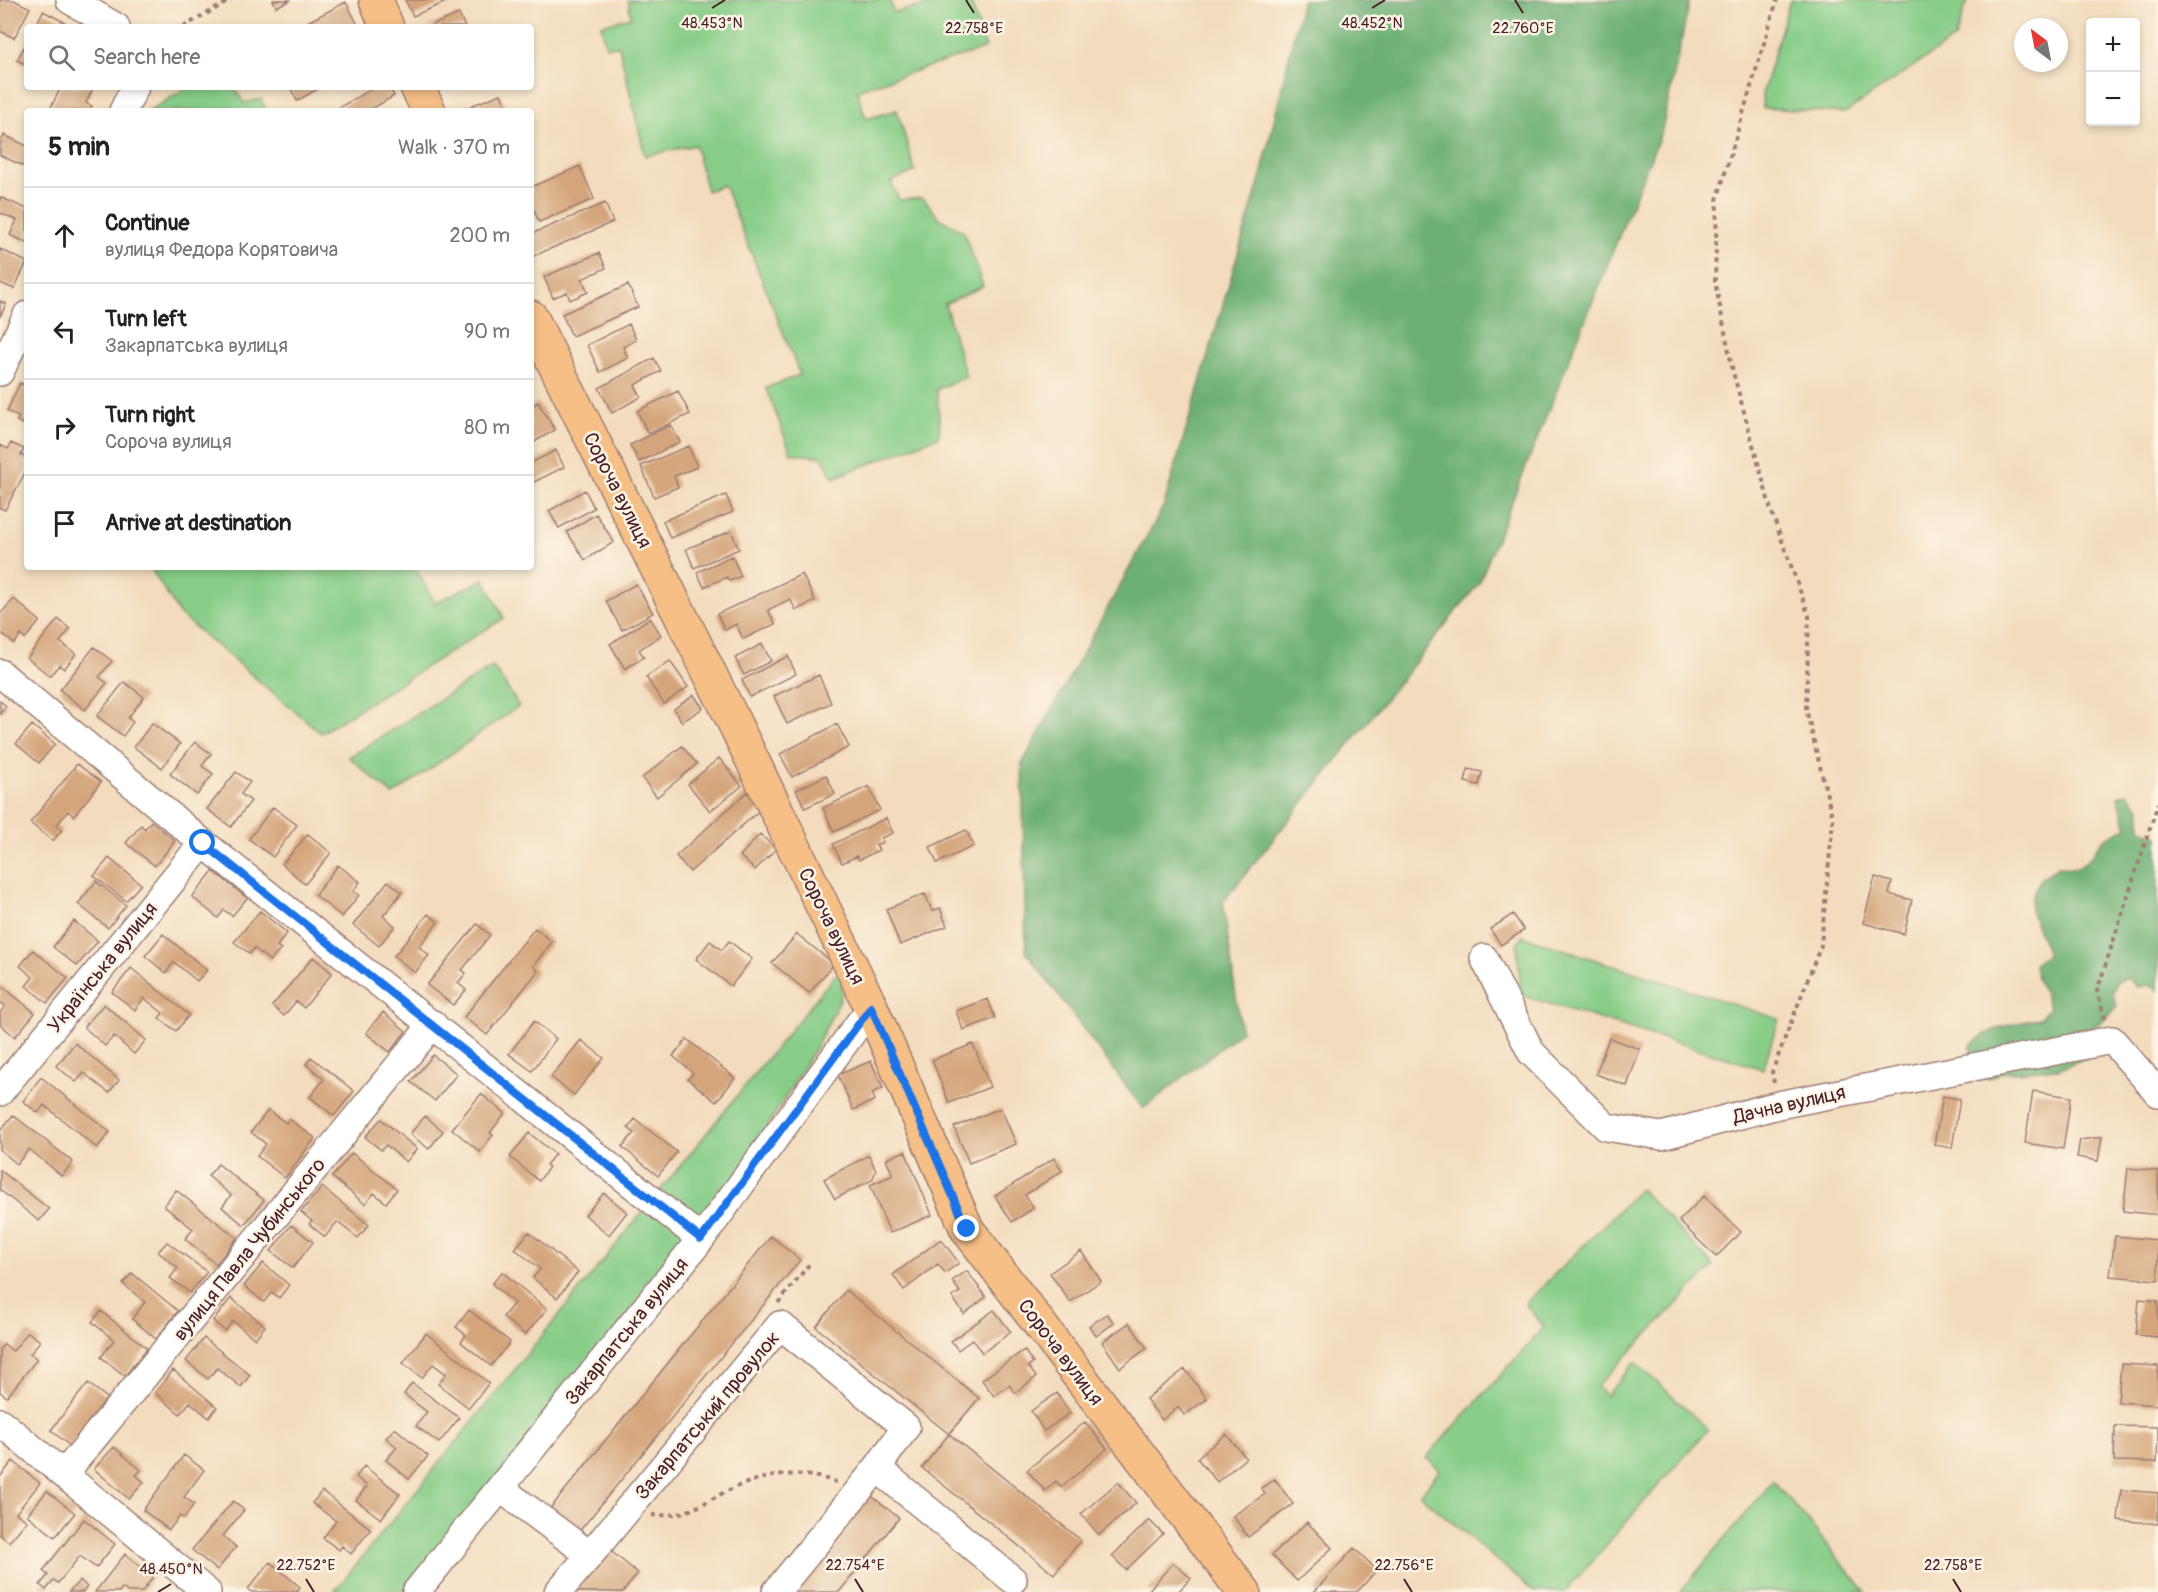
<!DOCTYPE html>
<html lang="en">
<head>
<meta charset="utf-8">
<style>
  :root { --surface:#fff; --page:#f6f6f6; --text:#222; --muted:#767676; --line:#e0e0e0 }
  body { margin:0; font-family:Pangolin,sans-serif; background:var(--page); color:var(--text) }
  .controls { position:absolute; right:18px; top:18px; display:grid; overflow:hidden; border-radius:6px; box-shadow:0 3px 9px #0003 }
  .controls button { width:54px; height:54px; display:grid; place-items:center; padding:0; border:0; border-bottom:2px solid var(--line); background:var(--surface); color:var(--text); font:30px sans-serif }
  .compass { position:absolute; left:2014px; top:18px; width:54px; height:54px; border-radius:50%; background:var(--surface); box-shadow:0 3px 9px #0003; rotate:328deg }
  .stop { position:absolute; width:18px; height:18px; margin:-14px; border:4px solid #1a73e8; border-radius:50%; background:#fff }
  .stop.end { background:#1a73e8; border-color:#fff; box-shadow:0 2px 6px #0008 }
  .list { margin:0; padding:0; list-style:none }
  h2 { display:flex; justify-content:space-between; align-items:center; height:78px; margin:0; padding:0 24px; font-size:26px }
  h2 small { font-size:20px; font-weight:400; color:var(--muted) }
  .list li { display:grid; grid-template-columns:39px 1fr auto; gap:18px; align-items:center; box-sizing:border-box; height:96px; padding:0 24px; border-top:2px solid var(--line) }
  .list b { display:block; font-size:22px; white-space:nowrap }
  .list p { margin:0; font-size:20px; white-space:nowrap; color:var(--muted) }
  .list em { font-size:20px; font-style:normal; color:var(--muted) }
  .icon { flex:none; width:33px; height:33px; fill:none; stroke:currentColor; stroke-width:2; stroke-linecap:round; stroke-linejoin:round }
  .map { position:relative; flex:none; width:2158px; height:1592px; overflow:hidden }
  .search { position:absolute; background:var(--surface); box-shadow:0 3px 9px #0003; left:24px; top:24px; width:510px; height:66px; display:flex; align-items:center; gap:15px; box-sizing:border-box; padding:0 21px; border-radius:6px; color:var(--muted); font-size:22px }
  .panel { position:absolute; background:var(--surface); box-shadow:0 3px 9px #0003; left:24px; top:108px; width:510px; height:462px; border-radius:6px }
  .map>svg:first-child { display:block }
  .green { fill:#87cd88; stroke:#68765a; stroke-width:1.5 }
  .forest { fill:#6db074; stroke:#5c6850; stroke-width:1.5 }
  .building { fill:#d4a57a }
  .lines { fill:none; stroke-linecap:round; stroke-linejoin:round }
  .minor-casing { stroke:#9e7e74; stroke-width:30 }
  .major-casing { stroke:#9e7e74; stroke-width:36 }
  .path { stroke:#9e7e74; stroke-width:4; stroke-dasharray:4.5 4.5; stroke-linecap:butt }
  .minor { stroke:#fff; stroke-width:27 }
  .major { stroke:#f5bf86; stroke-width:33 }
  .route { stroke:#1a73e8; stroke-width:8 }
  .ticks { fill:none; stroke:#4a1f2b; stroke-width:2 }
  .labels { text-anchor:middle; stroke-width:5; stroke-linejoin:round; paint-order:stroke }
  .street-label { font-size:20px; fill:#4a1f2b; stroke:#fcf5e5 }
  .ticks-label { font-size:15px; text-anchor:middle; fill:#4a1f2b; stroke:#fcf5e5; stroke-width:5; stroke-linejoin:round; paint-order:stroke }
</style>
</head>
<body>
<div class="map">
<svg width="2158" height="1592" viewBox="0 0 2158 1592">
  <rect width="100%" height="100%" fill="#fcf5e5"/>
  <filter id="ink" filterUnits="userSpaceOnUse"><feTurbulence type="fractalNoise" baseFrequency=".0167" numOctaves="2"/><feDisplacementMap in="SourceGraphic" scale="12" xChannelSelector="R" yChannelSelector="G"/><feConvolveMatrix kernelMatrix="1 2 1 2 8 2 1 2 1" color-interpolation-filters="sRGB"/></filter>
  <filter id="wash" filterUnits="userSpaceOnUse"><feTurbulence type="fractalNoise" baseFrequency=".008" numOctaves="4" result="noise"/><feDisplacementMap in="SourceGraphic" scale="24" xChannelSelector="R" yChannelSelector="G"/><feGaussianBlur stdDeviation="1.35" result="paint"/><feColorMatrix in="noise" values="0 0 0 0 0 0 0 0 0 0 0 0 0 0 0 0 0 1.4 0 .05"/><feComposite in="paint" operator="in"/></filter>
  <g filter="url(#wash)">
    <rect width="100%" height="100%" fill="#f3dcbd"/>
    <path class="green" d="M628,0H890L894,13L944,0H970L986,48L857,90L866,119L897,110L915,171L891,182L899,200L923,198L939,218L964,232L983,286L945,304L966,377L937,389L940,429L938,437L833,478L822,457L791,453L766,388L800,375L724,185L707,191L695,145L645,156L619,46L606,47L601,25L631,17Z
      M1790,0H1968L1955,38L1845,113L1763,108L1762,95Z
      M188,87H234L244,103L261,99L267,111H149Z
      M150,567H415L435,603L484,579L504,618L321,733L180,615Z
      M493,666L519,706L393,795L349,757Z
      M1522,936L1779,1019L1763,1069L1521,995L1517,945Z
      M841,972L843,979L840,1000L815,1048L736,1179L408,1592H334L836,974Z
      M1640,1189L1714,1266L1597,1386L1606,1396L1635,1362L1708,1429L1565,1592H1534L1420,1495L1440,1470L1426,1458L1544,1327L1525,1304Z
      M1773,1481L1806,1518L1832,1552L1866,1592H1680Z"/>
    <path class="forest" d="M1302,0H1690L1662,130L1479,583L1223,902L1241,1032L1143,1109L1026,952L1022,764L1164,505L1262,172Z
      M2128,793L2141,809V829L2158,836V992L2157,989L2149,985L2137,987L2128,978L2116,982L2113,994L2117,1007C2111,1016 2095,1023 2092,1031C2089,1039 2089,1049 2088,1057L2058,1069L2000,1073L1989,1079C1975,1073 1971,1060 1971,1045L1986,1034L2001,1027L2040,1018L2049,1008C2045,992 2035,980 2034,964L2048,954L2030,910L2031,898L2041,878L2058,867L2076,868L2088,860L2104,839L2127,827L2118,796Z"/>
    <g id="blocks">
      <path class="building" d="M0,0H14L30,8L14,38L0,31Z
        M273,0H291L276,7Z
        M405,0H451L413,16Z
        M346,2L359,27H298Z
        M43,11L70,25L69,27H35Z
        M459,14L465,27H427Z
        M27,42V65L17,60Z
        M61,87H86L92,90L86,103L92,106L89,111H49Z
        M290,87H321L297,101Z
        M375,87H389L394,96L368,111H333Z
        M501,94L508,111H458Z
        M4,135L27,146V168L0,155V144Z
        M580,166L594,199L539,222L531,203V187Z
        M0,197L27,209V243L10,235L17,220L0,213Z
        M605,203L613,222L531,257V234Z
        M0,249L27,262L14,289L0,283Z
        M599,253L606,268L582,279L588,292L570,300L567,292L553,298L544,277Z
        M628,285L638,307L572,336L562,314Z
        M0,301L6,304L0,317Z
        M629,324L636,340L623,347L628,358L600,372L587,345Z
        M654,358L661,371L635,385L641,397L612,413L599,388Z
        M20,383L27,386V426L17,421L19,417L7,411Z
        M678,391L690,414L648,434L637,411Z
        M538,402L555,430L531,444V407Z
        M671,425L680,442L639,462L630,445Z
        M11,443L24,449L21,455L27,458V469L5,510L0,508V445L8,449Z
        M689,446L697,467L674,476L678,487L654,497L641,466Z
        M556,450L564,467L532,483L531,463Z
        M585,490L594,508L559,528L549,511Z
        M726,495L733,512L670,538L663,521Z
        M596,514L614,542L585,560L567,532Z
        M731,531L739,549L694,568L686,549Z
        M732,556L741,576L729,581L727,577L704,587L697,572Z
        M802,574L815,601L796,610L790,599L768,610L775,624L743,639L736,624L725,630L717,614Z
        M636,584L653,613L622,630L606,601Z
        M14,599L40,621L25,639L21,635L14,644L0,632V614Z
        M650,618L661,635L639,650L644,657L625,669L610,644Z
        M58,619L70,629L60,642L76,654L64,669L59,665L50,676L27,658Z
        M762,644L771,661L744,675L735,658Z
        M94,647L112,661L99,677L107,683L85,710L60,690Z
        M788,656L796,674L750,697L742,680Z
        M670,661L688,687L664,704L646,677Z
        M819,675L831,703L787,724L774,696Z
        M124,682L144,697L128,718L133,722L123,736L97,716Z
        M694,695L703,708L682,722L674,709Z
        M0,701L6,706L0,714Z
        M152,723L180,744L162,768L134,747Z
        M837,724L849,747L792,777L780,754Z
        M32,725L55,744L39,763L16,744Z
        M195,742L211,754L202,766L213,774L197,795L170,774Z
        M682,746L697,764L657,797L642,778Z
        M719,758L742,786L710,811L688,784Z
        M77,764L101,782L74,816L68,811L56,826L62,830L53,841L30,823Z
        M1468,769L1482,772L1479,785L1465,782Z
        M236,772L250,782L241,794L251,801L231,827L207,809Z
        M826,775L835,794L805,808L796,790Z
        M869,786L880,810L834,832L823,808Z
        M747,792L762,808L690,872L676,856Z
        M273,807L297,825L273,857L249,839Z
        M886,818L893,833L881,838L883,842L876,845L879,850L859,860L857,856L842,863L833,844Z
        M151,821L175,841L155,866L126,843L141,825L145,829Z
        M966,830L974,846L937,863L930,847Z
        M308,834L331,853L305,884L282,864Z
        M760,834L776,849L755,870L740,856Z
        M109,858L141,884L126,901L94,876Z
        M338,865L360,882L353,891L359,895L342,917L315,895Z
        M213,871L247,898L232,916L224,910L218,918L192,897Z
        M1875,877L1892,882L1889,894L1912,900L1904,934L1863,923Z
        M96,881L126,905L108,928L78,904Z
        M388,881L402,892L383,916L395,926L379,946L353,925Z
        M925,894L932,911L940,908L947,926L900,945L886,909Z
        M260,911L287,933L277,946L281,949L270,961L254,948L250,954L234,942Z
        M428,914L438,922L419,947L429,955L415,973L394,956Z
        M1513,914L1524,930L1501,945L1490,929Z
        M74,921L98,941L77,966L53,947Z
        M477,924L490,935L462,970L466,973L458,983L466,990L453,1005L427,985Z
        M535,928L552,942L533,966L538,971L487,1035L464,1017Z
        M163,934L207,970L197,981L174,962L166,973L145,956Z
        M797,934L834,964L809,993L772,963Z
        M710,941L722,950L729,941L752,959L731,986L696,959Z
        M33,950L68,978L47,1003L26,986L33,977L20,966Z
        M313,957L332,973L304,1008L296,1001L284,1016L272,1006Z
        M131,968L189,1015L176,1031L159,1018L163,1013L144,998L135,1010L112,992Z
        M0,984L35,1013L15,1037L0,1024V1013L5,1006L0,1002Z
        M988,999L995,1018L963,1030L956,1011Z
        M104,1004L146,1040L134,1054L114,1036L105,1046L84,1027Z
        M383,1012L406,1031L390,1052L366,1033Z
        M534,1021L556,1039L532,1071L509,1054Z
        M1609,1038L1640,1049L1627,1086L1596,1074Z
        M687,1039L735,1078L716,1102L688,1079L693,1073L673,1056Z
        M581,1040L604,1058L574,1095L551,1077Z
        M75,1043L119,1080L109,1093L84,1073L76,1082L56,1066Z
        M973,1044L990,1087L949,1103L932,1060Z
        M433,1055L457,1074L435,1101L411,1082Z
        M311,1057L354,1091L334,1116L310,1097L324,1079L306,1064Z
        M871,1061L883,1088L872,1093L875,1100L853,1110L838,1075Z
        M41,1077L110,1132L97,1148L44,1105L38,1113L23,1101Z
        M2033,1091L2071,1097L2063,1149L2025,1143Z
        M481,1094L505,1113L490,1133L493,1135L480,1152L452,1129Z
        M1943,1096L1960,1099L1952,1148L1934,1145Z
        M1001,1108L1016,1144L969,1163L954,1127Z
        M268,1110L286,1123L289,1119L315,1138L285,1178L257,1156L266,1144L251,1132Z
        M13,1115L73,1162L62,1176L29,1149L17,1164L0,1150V1131Z
        M425,1116L443,1131L429,1149L410,1134Z
        M381,1119L417,1149L406,1162L386,1145L381,1150L365,1137Z
        M635,1119L677,1152L658,1176L622,1147L634,1133L628,1128Z
        M529,1133L555,1154L546,1165L549,1167L539,1181L510,1157Z
        M2102,1137L2098,1161L2077,1157L2080,1140Z
        M905,1151L932,1215L890,1233L870,1185L893,1175L886,1159Z
        M352,1153L397,1189L386,1203L374,1193L365,1204L332,1177Z
        M869,1155L876,1171L872,1180L835,1199L824,1179Z
        M1054,1158L1062,1171L1025,1195L1034,1208L1012,1222L995,1196Z
        M218,1164L264,1200L244,1225L222,1207L231,1195L208,1176Z
        M2128,1168L2158,1171V1215L2123,1211Z
        M0,1170L49,1209L39,1221L0,1190Z
        M322,1187L369,1225L358,1238L337,1222L325,1237L309,1224L312,1221L301,1212Z
        M176,1190L237,1238L216,1264L185,1239L193,1229L164,1206Z
        M604,1193L627,1212L609,1235L585,1215Z
        M1704,1196L1741,1232L1716,1257L1679,1221Z
        M291,1225L313,1242L293,1268L271,1251Z
        M529,1232L578,1272L557,1298L533,1278L540,1269L515,1249Z
        M771,1236L800,1260L578,1533L549,1510Z
        M2115,1236L2158,1240V1280L2110,1276Z
        M941,1239L959,1263L945,1273L938,1264L904,1290L893,1275Z
        M167,1242L207,1272L190,1293L170,1278L178,1268L158,1252Z
        M1081,1251L1101,1281L1070,1302L1050,1273Z
        M263,1263L289,1285L279,1298L272,1292L264,1302L244,1286Z
        M967,1271L986,1297L964,1314L952,1297L960,1292L952,1281Z
        M502,1272L547,1309L525,1335L503,1317L514,1303L492,1284Z
        M132,1273L178,1311L156,1339L132,1319L145,1302L123,1284Z
        M846,1290L979,1398L949,1434L816,1327Z
        M231,1298L265,1326L255,1339L233,1321L225,1331L213,1321Z
        M2139,1299L2158,1301V1337L2136,1335Z
        M469,1310L510,1342L491,1366L461,1342L466,1335L456,1327Z
        M994,1310L1011,1332L982,1353L973,1339L958,1350L951,1341Z
        M101,1311L147,1348L125,1376L101,1357L114,1340L92,1322Z
        M1107,1314L1114,1323L1096,1336L1089,1326Z
        M1129,1323L1147,1348L1120,1368L1102,1342Z
        M28,1332L40,1341L30,1354L37,1359L7,1397L0,1392V1349L4,1344L13,1351Z
        M426,1333L489,1383L469,1408L438,1384L446,1374L433,1364L422,1378L403,1363Z
        M204,1338L250,1375L241,1387L217,1368L208,1379L186,1361Z
        M1024,1350L1033,1363L1028,1366L1036,1377L1015,1393L1009,1385L994,1396L982,1380Z
        M2121,1364L2158,1366V1405L2118,1402Z
        M1185,1369L1207,1399L1184,1415L1178,1407L1162,1420L1146,1399Z
        M173,1370L217,1407L209,1418L190,1402L180,1414L155,1393Z
        M88,1383L107,1398L70,1446L51,1430Z
        M412,1383L459,1418L439,1443L416,1426L427,1412L404,1394Z
        M1057,1393L1070,1413L1044,1431L1031,1411Z
        M1085,1422L1107,1449L1061,1487L1056,1481L1045,1491L1027,1470Z
        M2115,1426L2158,1427L2157,1462L2114,1461Z
        M395,1428L428,1456L409,1479L386,1460L397,1447L386,1438Z
        M949,1434L1081,1540L1054,1574L922,1468Z
        M1226,1434L1246,1458L1217,1482L1197,1458Z
        M114,1447L141,1470L136,1475L144,1482L129,1499L94,1469Z
        M184,1455L204,1470L184,1497L194,1504L184,1519L180,1516L169,1530L143,1510Z
        M13,1461L40,1483L16,1513L27,1521L9,1542L0,1535V1477Z
        M364,1466L400,1494L381,1519L356,1500L367,1486L356,1477Z
        M1275,1479L1293,1504L1248,1537L1233,1516L1265,1494L1261,1488Z
        M1118,1482L1136,1503L1099,1535L1081,1514Z
        M864,1490L899,1518L839,1592H782Z
        M2121,1490L2158,1493V1524L2118,1520Z
        M47,1491L75,1513L55,1537L27,1515Z
        M322,1491L371,1529L351,1554L342,1546L339,1550L323,1538L336,1521L312,1503Z
        M233,1501L244,1510L223,1536L236,1547L217,1570L192,1550Z
        M84,1519L115,1544L96,1568L80,1556L58,1583L54,1580L46,1590L40,1585L48,1575L43,1571Z
        M1149,1520L1163,1534L1126,1570L1112,1556Z
        M1307,1522L1332,1548L1297,1581L1272,1555Z
        M607,1548L638,1573L623,1592H571Z
        M1354,1548L1377,1570L1357,1592H1314Z
        M125,1554L153,1577L142,1592H128L122,1588L119,1592H95Z
        M270,1562L300,1587L297,1591L299,1592H251L248,1589Z
        M1173,1563L1191,1578L1178,1592H1147Z
        M80,1580L87,1587L83,1592H69Z"/>
    </g>
  </g>
  <g filter="url(#ink)">
    <use href="#blocks" fill-opacity="0" stroke="#9e7e74" stroke-width="1.5"/>
    <g class="lines">
      <defs>
        <path id="minor" d="M70,0L116,27
          M123,111L135,87
          M0,372L27,315
          M0,673L203,843L701,1239
          M1484,958L1531,1052L1606,1127L1661,1136L1778,1105L2112,1040L2158,1093
          M0,1092L203,843
          M0,1422L207,1592
          M64,1474L433,1024
          M500,1488L590,1555L558,1592
          M590,1555L780,1325L906,1427L877,1468
          M416,1592L701,1239L871,1007
          M776,1592L877,1468L1013,1580"/>
        <path id="major" d="M376,0L387,27
          M417,87L429,111
          M531,317L732,718L871,1007L967,1229L1244,1592"/>
      </defs>
      <use href="#minor" class="minor-casing"/>
      <use href="#major" class="major-casing"/>
      <path class="path" d="M183,27L231,0
        M2105,1019L2097,991L2158,803
        M1774,1083L1772,1072L1821,945L1833,820L1806,709L1809,616L1771,510L1733,372L1715,282L1717,200L1777,0
        M778,1303L811,1262
        M652,1515C691,1518 703,1501 736,1487C770,1473 801,1470 836,1482"/>
      <use href="#minor" class="minor"/>
      <use href="#major" class="major"/>
    </g>
  </g>
  <g class="lines" filter="url(#ink)">
    <path class="route" d="M203,843L701,1239L871,1007L967,1229"/>
  </g>
  <path class="ticks" d="M966,0L974,13M1515,0L1523,13M712,8L725,0M1372,8L1385,0M306,1579L314,1592M855,1579L863,1592M1404,1579L1412,1592M1953,1579L1961,1592M158,1592L171,1584"/>
  <g class="labels">
    <g class="street-label">
      <text transform="translate(618 490) rotate(63)" y="7">Сороча вулиця</text>
      <text transform="translate(832 926) rotate(64)" y="7">Сороча вулиця</text>
      <text transform="translate(102 967) rotate(-51)" y="7">Українська вулиця</text>
      <text transform="translate(1789 1104) rotate(-13)" y="7">Дачна вулиця</text>
      <text transform="translate(249 1249) rotate(-51)" y="7">вулиця Павла Чубинського</text>
      <text transform="translate(626 1331) rotate(-51)" y="7">Закарпатська вулиця</text>
      <text transform="translate(1061 1352) rotate(53)" y="7">Сороча вулиця</text>
      <text transform="translate(707 1415) rotate(-50)" y="7">Закарпатський провулок</text>
    </g>
  </g>
  <g class="ticks-label">
    <text x="712" y="28">48.453°N</text>
    <text x="1372" y="28">48.452°N</text>
    <text x="974" y="33">22.758°E</text>
    <text x="1523" y="33">22.760°E</text>
    <text x="306" y="1570">22.752°E</text>
    <text x="855" y="1570">22.754°E</text>
    <text x="1404" y="1570">22.756°E</text>
    <text x="1953" y="1570">22.758°E</text>
    <text x="171" y="1574">48.450°N</text>
  </g>
</svg>
<div class="controls">
<button>+</button>
<button>−</button>
</div>
<svg class="compass" viewBox="-18 -18 36 36"><path d="M0-13l5 13h-10z" fill="#e53935"/><path d="M0 13l5-13h-10z" fill="#767676"/></svg>
<div class="stop" style="left:203px;top:843px"></div>
<div class="stop end" style="left:967px;top:1229px"></div>
<div class="search"><svg class="icon" aria-label="search" viewBox="0 0 24 24"><circle cx="10" cy="10" r="6"/><path d="M15 15l6 6"/></svg>Search here</div>
<section class="panel">
<h2>5 min<small>Walk · 370 m</small></h2>
<ul class="list">
<li><svg class="icon" aria-label="ahead" viewBox="0 0 24 24"><path d="M12 20V5M6 11l6-6 6 6"/></svg><div><b>Continue</b><p>вулиця Федора Корятовича</p></div><em>200 m</em></li>
<li><svg class="icon" aria-label="left" viewBox="0 0 24 24"><path d="M17 20v-9H6M10 6l-5 5 5 5"/></svg><div><b>Turn left</b><p>Закарпатська вулиця</p></div><em>90 m</em></li>
<li><svg class="icon" aria-label="right" viewBox="0 0 24 24"><path d="M7 20v-9h11M14 6l5 5-5 5"/></svg><div><b>Turn right</b><p>Сороча вулиця</p></div><em>80 m</em></li>
<li><svg class="icon" aria-label="arrive" viewBox="0 0 24 24"><path d="M6 21V4h12l-3 4 3 4H6"/></svg><div><b>Arrive at destination</b></div></li>
</ul>
</section>
</div>
</body>
</html>
